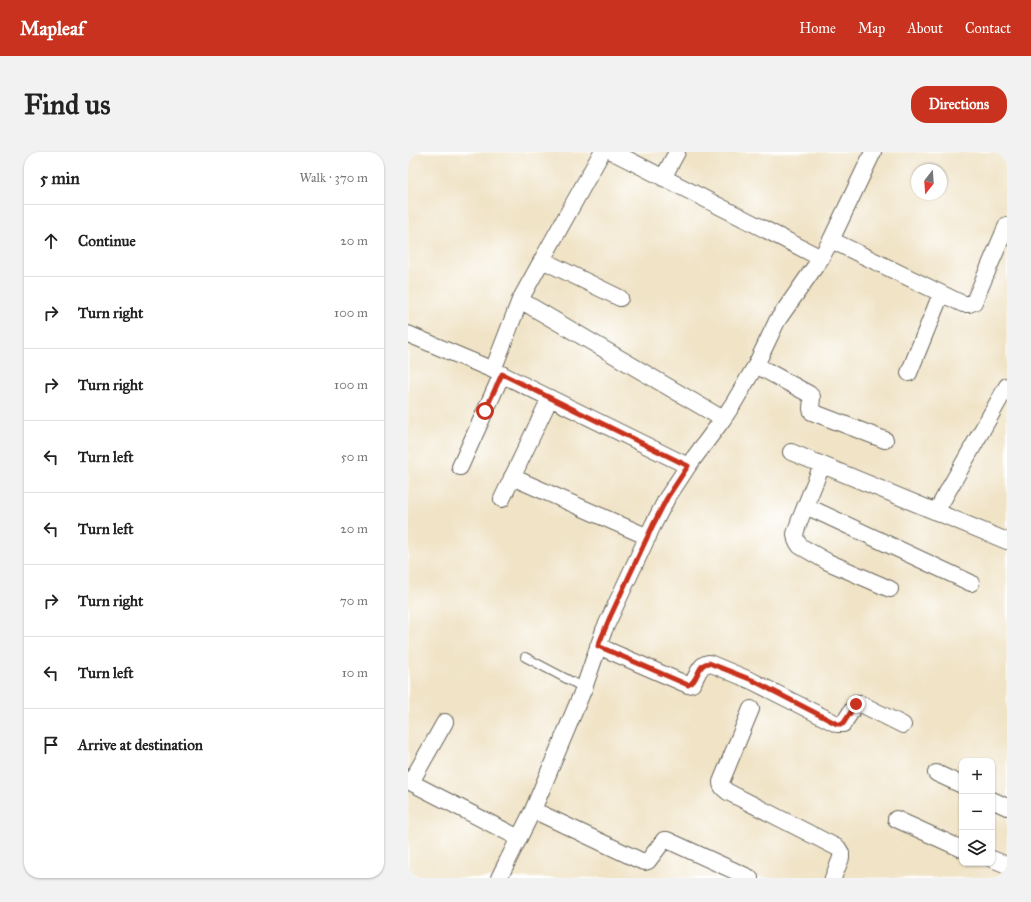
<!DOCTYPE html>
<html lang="en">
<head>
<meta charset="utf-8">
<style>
  :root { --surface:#fff; --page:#f2f2f2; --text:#222; --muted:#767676; --line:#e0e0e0; --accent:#c8321e }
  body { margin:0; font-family:"IM FELL Great Primer",serif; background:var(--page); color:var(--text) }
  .controls { position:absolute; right:12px; bottom:12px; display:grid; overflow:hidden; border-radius:8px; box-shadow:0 1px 3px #0004 }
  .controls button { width:36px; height:36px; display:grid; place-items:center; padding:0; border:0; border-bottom:1px solid var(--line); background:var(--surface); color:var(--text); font:20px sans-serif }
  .compass { position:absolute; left:503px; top:12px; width:36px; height:36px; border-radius:50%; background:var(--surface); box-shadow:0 1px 3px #0004; rotate:197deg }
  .stop { position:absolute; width:12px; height:12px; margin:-9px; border:3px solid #c8321e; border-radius:50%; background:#fff }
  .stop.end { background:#c8321e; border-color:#fff; box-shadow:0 1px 4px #0008 }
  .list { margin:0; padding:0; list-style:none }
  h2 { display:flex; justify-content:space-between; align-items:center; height:52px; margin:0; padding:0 16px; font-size:17px }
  h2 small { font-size:13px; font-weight:400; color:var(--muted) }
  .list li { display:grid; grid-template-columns:26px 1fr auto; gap:12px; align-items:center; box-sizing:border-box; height:72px; padding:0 16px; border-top:1px solid var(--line) }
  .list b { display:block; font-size:15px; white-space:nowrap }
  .list em { font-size:13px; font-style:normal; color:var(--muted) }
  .icon { flex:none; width:22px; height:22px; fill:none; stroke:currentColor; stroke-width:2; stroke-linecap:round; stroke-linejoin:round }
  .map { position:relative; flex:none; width:599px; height:726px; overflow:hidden; border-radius:16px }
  header { display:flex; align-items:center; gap:24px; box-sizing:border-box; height:56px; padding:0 20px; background:var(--accent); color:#fff }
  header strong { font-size:19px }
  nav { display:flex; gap:22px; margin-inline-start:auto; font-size:14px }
  .intro { display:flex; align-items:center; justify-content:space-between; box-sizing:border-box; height:96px; padding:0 24px }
  h1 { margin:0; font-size:28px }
  .button { padding:10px 18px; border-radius:16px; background:var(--accent); color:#fff; font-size:14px; font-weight:700 }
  main { display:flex; gap:24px; padding:0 24px }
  aside { flex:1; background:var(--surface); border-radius:16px; box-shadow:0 1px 3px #0004 }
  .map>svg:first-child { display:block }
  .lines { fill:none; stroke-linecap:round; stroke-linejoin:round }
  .service-casing { stroke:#666258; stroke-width:10 }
  .minor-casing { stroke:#666258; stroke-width:18 }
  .service { stroke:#fff; stroke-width:8 }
  .minor { stroke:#fff; stroke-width:16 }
  .route { stroke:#c8321e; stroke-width:5 }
</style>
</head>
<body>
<header>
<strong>Mapleaf</strong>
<nav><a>Home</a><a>Map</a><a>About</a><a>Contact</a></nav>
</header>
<div class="intro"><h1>Find us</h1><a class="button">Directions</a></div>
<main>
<aside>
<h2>5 min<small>Walk · 370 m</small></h2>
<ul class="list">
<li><svg class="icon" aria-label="ahead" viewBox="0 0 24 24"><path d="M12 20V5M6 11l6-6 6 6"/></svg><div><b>Continue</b></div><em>20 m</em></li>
<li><svg class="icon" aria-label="right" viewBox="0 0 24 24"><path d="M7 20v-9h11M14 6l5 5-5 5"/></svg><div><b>Turn right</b></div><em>100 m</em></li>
<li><svg class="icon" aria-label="right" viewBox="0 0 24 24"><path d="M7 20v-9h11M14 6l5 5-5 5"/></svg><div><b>Turn right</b></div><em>100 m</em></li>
<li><svg class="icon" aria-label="left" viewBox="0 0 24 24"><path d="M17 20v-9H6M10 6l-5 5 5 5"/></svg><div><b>Turn left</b></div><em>50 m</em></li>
<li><svg class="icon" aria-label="left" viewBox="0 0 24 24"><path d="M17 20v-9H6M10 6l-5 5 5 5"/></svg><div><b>Turn left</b></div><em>20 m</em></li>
<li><svg class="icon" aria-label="right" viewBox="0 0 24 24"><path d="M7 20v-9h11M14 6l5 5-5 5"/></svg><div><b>Turn right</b></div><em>70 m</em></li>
<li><svg class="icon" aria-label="left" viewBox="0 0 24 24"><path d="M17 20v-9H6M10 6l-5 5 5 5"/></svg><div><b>Turn left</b></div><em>10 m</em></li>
<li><svg class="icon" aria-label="arrive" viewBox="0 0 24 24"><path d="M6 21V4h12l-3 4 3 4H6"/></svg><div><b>Arrive at destination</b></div></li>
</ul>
</aside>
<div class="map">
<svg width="599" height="726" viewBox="0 0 599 726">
  <rect width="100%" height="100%" fill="#fff"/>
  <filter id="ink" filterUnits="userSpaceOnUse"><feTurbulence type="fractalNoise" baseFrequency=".025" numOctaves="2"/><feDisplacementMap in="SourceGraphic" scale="8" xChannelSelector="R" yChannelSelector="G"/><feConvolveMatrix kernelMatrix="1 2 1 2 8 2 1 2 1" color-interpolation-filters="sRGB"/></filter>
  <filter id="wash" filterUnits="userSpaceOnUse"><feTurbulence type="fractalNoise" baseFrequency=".012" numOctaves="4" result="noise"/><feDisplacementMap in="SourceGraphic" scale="16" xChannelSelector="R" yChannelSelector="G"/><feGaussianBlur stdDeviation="0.9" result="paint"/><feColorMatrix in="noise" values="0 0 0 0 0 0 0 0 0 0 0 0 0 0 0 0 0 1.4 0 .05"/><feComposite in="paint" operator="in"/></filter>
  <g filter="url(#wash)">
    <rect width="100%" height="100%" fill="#f0e3c6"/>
  </g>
  <g filter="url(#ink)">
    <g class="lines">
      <defs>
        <path id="service" d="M117,505L176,536"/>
        <path id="minor" d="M205,0L413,106
          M255,26L269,0
          M423,88L555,152H561L566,150L599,73
          M134,108L194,0
          M112,148L315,267
          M0,182L85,218L280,314
          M348,213L401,242L404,245L403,257L404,260L477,288
          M85,218L112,148L134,108L212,146
          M501,221L533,142
          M383,300L599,389
          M414,313L391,370L387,382L388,388L392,394L420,410L482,437
          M52,315L94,222
          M104,325L240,385
          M94,347L142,246
          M398,354L563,431
          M528,360L599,234
          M190,494L280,533L284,532C289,525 291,512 301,511L344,529L429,572H435L448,552H453L495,573
          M343,557L313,630C313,635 316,637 320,640L430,696L433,701V706L425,726
          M528,621L554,633
          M0,629L111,686
          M3,630L37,570
          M584,648L599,655
          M125,658L231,708L237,710L240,709L256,688H259L342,726
          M488,667L554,697
          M584,707L599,713
          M91,726L125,658L176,536L196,478L245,373L259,346L280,314L315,267L325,252L348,213L369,169L413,106L423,88L465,0"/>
      </defs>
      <use href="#service" class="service-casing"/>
      <use href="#minor" class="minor-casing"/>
      <use href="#service" class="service"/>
      <use href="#minor" class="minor"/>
    </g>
  </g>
  <g class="lines" filter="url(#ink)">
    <path class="route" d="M77,259L94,222L280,314L259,346L245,373L202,465L190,494L280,533C291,530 288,512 301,511L344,528L429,572H435L448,552"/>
  </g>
</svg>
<div class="controls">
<button>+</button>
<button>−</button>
<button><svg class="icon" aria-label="layers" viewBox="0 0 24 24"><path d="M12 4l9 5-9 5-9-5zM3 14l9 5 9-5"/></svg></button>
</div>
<svg class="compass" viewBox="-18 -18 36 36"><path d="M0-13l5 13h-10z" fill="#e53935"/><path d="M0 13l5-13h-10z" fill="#767676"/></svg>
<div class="stop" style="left:77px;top:259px"></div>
<div class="stop end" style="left:448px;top:552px"></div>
</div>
</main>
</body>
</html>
